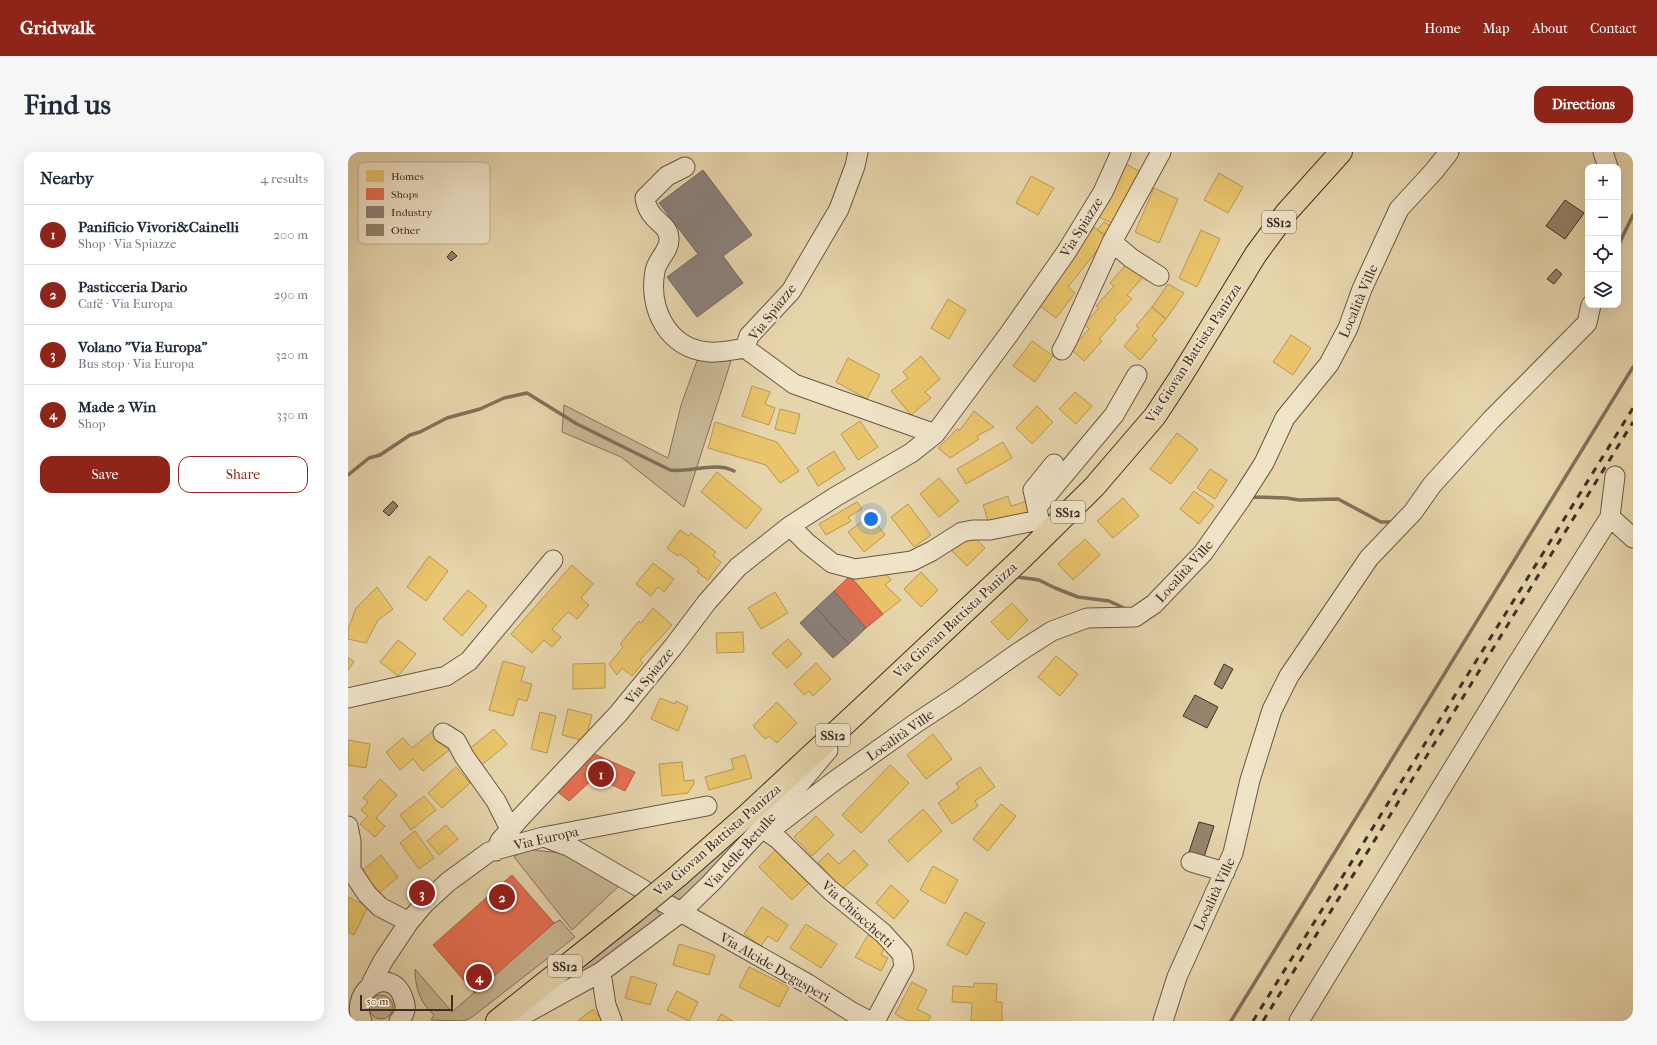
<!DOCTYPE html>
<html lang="en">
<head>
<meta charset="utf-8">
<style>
  :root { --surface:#fff; --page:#f6f6f7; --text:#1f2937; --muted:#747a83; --line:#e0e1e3; --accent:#8f2418 }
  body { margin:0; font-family:"IM FELL French Canon",serif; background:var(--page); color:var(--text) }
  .controls { position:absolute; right:12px; top:12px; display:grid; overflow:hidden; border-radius:8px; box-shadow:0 4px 16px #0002 }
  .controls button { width:36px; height:36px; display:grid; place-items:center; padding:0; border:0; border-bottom:1px solid var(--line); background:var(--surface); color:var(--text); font:20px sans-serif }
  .scale { position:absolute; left:12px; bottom:10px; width:93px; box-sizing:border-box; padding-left:4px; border:2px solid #3e2e27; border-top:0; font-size:11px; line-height:14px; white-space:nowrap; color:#3e2e27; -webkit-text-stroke:3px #efe3c8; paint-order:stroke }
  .you { position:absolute; left:523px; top:367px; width:14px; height:14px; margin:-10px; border:3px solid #fff; border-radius:50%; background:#1a73e8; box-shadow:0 0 0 6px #1a73e833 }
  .badge { display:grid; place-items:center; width:26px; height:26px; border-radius:50%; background:var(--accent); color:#fff; font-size:13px; font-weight:700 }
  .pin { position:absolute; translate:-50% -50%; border:2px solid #fff; box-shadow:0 1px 4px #0006 }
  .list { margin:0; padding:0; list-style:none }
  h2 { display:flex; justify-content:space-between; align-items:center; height:52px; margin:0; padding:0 16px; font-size:17px }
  h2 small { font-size:13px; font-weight:400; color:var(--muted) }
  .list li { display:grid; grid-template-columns:26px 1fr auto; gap:12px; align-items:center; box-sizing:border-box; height:60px; padding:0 16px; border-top:1px solid var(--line) }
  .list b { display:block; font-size:15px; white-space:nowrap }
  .list p { margin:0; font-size:13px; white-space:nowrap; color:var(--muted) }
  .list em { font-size:13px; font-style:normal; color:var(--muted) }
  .actions { display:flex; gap:8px; padding:12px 16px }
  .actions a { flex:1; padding:9px 0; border:1px solid var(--accent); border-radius:12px; text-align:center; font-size:14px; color:var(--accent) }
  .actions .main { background:var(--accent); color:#fff }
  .icon { flex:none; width:22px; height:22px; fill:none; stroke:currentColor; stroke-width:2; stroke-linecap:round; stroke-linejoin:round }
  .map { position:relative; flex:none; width:1285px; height:869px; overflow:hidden; border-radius:12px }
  header { display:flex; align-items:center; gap:24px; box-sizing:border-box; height:56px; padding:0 20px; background:var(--accent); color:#fff }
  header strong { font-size:19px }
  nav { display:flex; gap:22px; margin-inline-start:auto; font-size:14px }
  .intro { display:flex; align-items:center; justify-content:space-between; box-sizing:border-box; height:96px; padding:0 24px }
  h1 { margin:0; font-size:28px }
  .button { padding:10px 18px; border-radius:12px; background:var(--accent); color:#fff; font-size:14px; font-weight:700 }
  main { display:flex; gap:24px; padding:0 24px }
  aside { flex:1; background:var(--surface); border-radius:12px; box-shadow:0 4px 16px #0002 }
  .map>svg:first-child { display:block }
  .green { fill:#c9b895; stroke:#84735e }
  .homes { fill:#e9c46a; stroke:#b69756 }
  .shops { fill:#e76f51; stroke:#b45c44 }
  .industry { fill:#8a817c; stroke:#736862 }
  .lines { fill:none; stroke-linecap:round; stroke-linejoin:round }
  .stream { stroke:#81705b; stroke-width:3.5 }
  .building { fill:#95846c; stroke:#3e2e27 }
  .minor-casing { stroke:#685848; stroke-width:21 }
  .major-casing { stroke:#3e2e27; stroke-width:24 }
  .minor { stroke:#efe3c8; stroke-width:19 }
  .major { stroke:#e6d4ab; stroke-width:22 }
  .rail { stroke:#3e2e27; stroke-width:3; stroke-dasharray:7 7; stroke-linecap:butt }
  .major-bridge-casing { stroke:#3e2e27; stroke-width:24; stroke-linecap:butt }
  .major-bridge { stroke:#e6d4ab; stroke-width:22 }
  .labels { text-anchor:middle; stroke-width:4; stroke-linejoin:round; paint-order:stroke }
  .shield { fill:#efe3c8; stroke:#736457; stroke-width:1 }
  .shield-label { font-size:13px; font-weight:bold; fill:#3e2e27 }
  .street-label { font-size:14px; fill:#3e2e27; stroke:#efe3c8 }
  .key { fill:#efe3c8; stroke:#baad98; stroke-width:1 }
  .key-label { font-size:11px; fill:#3e2e27 }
</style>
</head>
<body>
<header>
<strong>Gridwalk</strong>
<nav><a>Home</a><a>Map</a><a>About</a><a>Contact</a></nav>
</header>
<div class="intro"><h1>Find us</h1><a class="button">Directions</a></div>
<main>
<aside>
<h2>Nearby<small>4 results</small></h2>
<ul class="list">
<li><span class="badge">1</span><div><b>Panificio Vivori&amp;Cainelli</b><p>Shop · Via Spiazze</p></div><em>200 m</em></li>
<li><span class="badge">2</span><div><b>Pasticceria Dario</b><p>Café · Via Europa</p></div><em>290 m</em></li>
<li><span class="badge">3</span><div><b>Volano &quot;Via Europa&quot;</b><p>Bus stop · Via Europa</p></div><em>320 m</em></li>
<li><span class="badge">4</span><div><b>Made 2 Win</b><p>Shop</p></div><em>330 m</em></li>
</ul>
<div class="actions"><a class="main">Save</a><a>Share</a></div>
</aside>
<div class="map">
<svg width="1285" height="869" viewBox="0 0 1285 869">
  <rect width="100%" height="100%" fill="#e6d4ab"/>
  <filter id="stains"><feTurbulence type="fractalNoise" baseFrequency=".005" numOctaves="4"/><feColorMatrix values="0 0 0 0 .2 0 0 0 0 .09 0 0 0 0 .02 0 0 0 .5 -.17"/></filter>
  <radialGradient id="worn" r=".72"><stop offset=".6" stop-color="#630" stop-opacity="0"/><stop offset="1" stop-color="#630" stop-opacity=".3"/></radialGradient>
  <path class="green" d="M350,206L383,209L336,355L273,305L214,280L216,253L320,306L333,253Z
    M422,656L337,746L327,748L321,745L357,715Z
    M185,698L223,702L255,719L271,734L224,778L166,705L172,700Z
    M307,756L313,764L305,776L174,860Z
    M212,768L227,785L124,865L116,869L83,868L86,863C72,851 67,835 67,817L104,860L206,771Z
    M21 855a12 12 0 1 1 24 0a12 12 0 1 1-24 0Z"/>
  <path class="homes" d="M778,12L795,21L768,73L751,65Z
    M871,21L895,35L880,61L856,48Z
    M683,24L706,36L690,63L668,51Z
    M806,36L830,47L811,91L787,80Z
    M756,70L763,74L758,83L749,78Z
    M746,75L759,86L720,135L727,141L708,166L692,154L706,136L701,132Z
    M853,78L872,87L849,135L831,126Z
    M781,109L797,123L779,143L784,147L766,166L768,168L751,187L754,189L736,209L723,197L741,177L736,172L751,156L748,154L766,134L762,131Z
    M820,132L836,141L818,167L804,155Z
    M600,147L618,158L601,187L583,176Z
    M804,155L818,167L804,184L809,188L792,208L776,194L791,176L788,174Z
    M943,183L963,196L945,223L925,210Z
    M684,189L705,204L687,230L665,214Z
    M573,204L592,227L577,240L583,246L563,263L543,239L560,226L555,220Z
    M500,206L532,223L519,247L488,230Z
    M404,234L422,240L417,252L427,256L421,273L394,264Z
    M727,240L744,254L728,272L711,257Z
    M689,254L705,270L684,292L668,276Z
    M432,257L452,262L447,282L427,277Z
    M626,259L646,275L629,284L631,287L602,306L590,296L609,277L612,278Z
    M512,269L530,295L510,308L493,282Z
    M367,270L429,290L451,319L432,331L418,313L360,296Z
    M829,281L850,297L823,332L802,317Z
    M655,290L664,306L618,332L609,317Z
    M486,299L497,317L470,334L459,316Z
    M862,317L879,328L867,347L849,336Z
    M369,320L414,357L398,377L353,340Z
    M591,326L611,349L591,365L572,342Z
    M846,339L866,354L851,372L832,357Z
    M660,344L663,354L679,349L683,360L642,375L635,353Z
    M775,346L791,364L765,386L749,369Z
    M509,350L514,357L500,365L503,369L478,383L471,372Z
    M560,352L583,383L566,395L543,365Z
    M522,363L537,383L516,400L500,380Z
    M332,378L341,384L343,381L368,400L365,404L373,410L360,428L349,420L351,417L332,402L330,404L319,396Z
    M621,380L637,396L619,414L603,398Z
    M737,387L752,403L725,428L710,412Z
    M81,404L100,419L78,449L59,435Z
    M305,411L326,427L316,440L310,435L303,444L288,432Z
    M224,413L245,432L233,446L241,453L229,467L220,460L204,477L213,485L204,495L196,488L184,501L163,482Z
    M534,417L543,428L537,433L553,448L535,462L502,424Z
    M573,420L590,438L573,455L556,437Z
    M29,435L45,457L30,468L18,491L0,487V478L8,456Z
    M120,438L139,454L114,484L95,467Z
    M427,440L440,461L413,477L400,456Z
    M664,451L680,468L660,488L643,470Z
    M305,456L324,473L292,508L295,511L284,524L274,516L269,523L261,512L275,495L272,492L291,469L293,471Z
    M395,480L396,500L369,501L368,481Z
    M440,487L454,502L439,516L424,501Z
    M50,488L68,502L50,524L32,510Z
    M708,504L730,522L712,544L690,525Z
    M0,505L6,510L0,518Z
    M155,509L177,515L173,529L184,532L179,549L170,547L165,564L141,558Z
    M257,511V536L225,537V512Z
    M468,511L483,527L465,544L461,539L456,543L446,532Z
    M312,546L327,552L328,549L340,555L330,579L303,567Z
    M429,550L449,571L429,591L421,584L417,587L405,574Z
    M220,557L244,563L237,589L214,583Z
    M192,560L208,564L199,601L183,597Z
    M146,577L159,592L129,617L116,601Z
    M85,579L101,598L75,619L65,607L52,618L38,600L55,586L64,596Z
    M585,582L604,607L578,627L559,603Z
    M0,588L22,592L18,616L0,613Z
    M397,603L404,626L361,638L357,625L386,617L383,607Z
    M334,610L336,629L346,628V632L340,641L314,644L311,612Z
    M542,613L561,631L513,681L494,663Z
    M108,615L122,631L94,656L80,641Z
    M632,615L647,635L627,649L630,654L604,672L590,651L611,636L608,631Z
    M32,627L49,643L28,666L37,674L27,685L12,672L20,664L13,658L20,650L15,646Z
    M76,644L88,658L63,678L52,663Z
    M653,652L668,664L640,699L625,687Z
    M575,657L594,679L560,710L540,689Z
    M468,664L486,683L464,704L446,685Z
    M98,673L110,687L91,703L79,689Z
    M67,679L86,706L71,717L52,691Z
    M429,696L462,730L444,748L411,715Z
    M506,698L520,713L494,737L470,711L480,701L491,712Z
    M33,703L50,725L31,741L14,719Z
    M585,714L610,728L597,752L572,738Z
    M543,733L561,749L546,767L528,751Z
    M0,745L20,755L6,783L0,780Z
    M414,755L440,773L429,790L420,784L413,794L396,782Z
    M617,760L637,771L619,803L599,793Z
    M458,772L489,792L473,816L442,796Z
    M520,783L538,793L533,803L540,806L533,819L507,805Z
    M331,792L367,803L361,823L325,813Z
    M401,815L441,835L431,855L391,835Z
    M283,824L309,832L302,853L277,846Z
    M564,830L579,838L569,857L583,864L580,869H560L547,862Z
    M626,831L649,832L648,850H654V869H623L624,851L604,850L605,834L626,835Z
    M329,839L350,850L341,869L319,858Z
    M245,857L255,869H230Z
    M373,862L385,869H369Z"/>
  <path class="shops" d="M502,424L535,462L518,476L486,439Z
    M242,600L287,620L277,639L247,625L221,649L206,637Z
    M164,723L206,771L127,841L85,793Z"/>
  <path class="industry" d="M355,18L404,83L375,104L395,131L349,165L319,125L350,102L311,51Z
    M486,439L518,476L501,492L468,456Z
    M468,456L501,492L485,506L452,471Z"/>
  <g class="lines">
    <path class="stream" d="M1270,94L1285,63
      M0,323L21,306L32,303L62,283L72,280L99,266L132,257L156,246L179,241L229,272L322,318C342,321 367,309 386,319
      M901,345L938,346L951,348L990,347L1033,370H1045
      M669,425L691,428L707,436L730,445L761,449L778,457
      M883,869L1285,215"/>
  </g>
  <path class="building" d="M1217,48L1236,61L1217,87L1198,74Z
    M104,99L109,104L103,109L99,105Z
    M1208,117L1214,122L1206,132L1199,127Z
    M45,349L50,354L41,364L35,359Z
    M876,512L885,517L874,537L866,532Z
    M847,543L870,555L859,576L835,564Z
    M851,670L866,674L856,705L841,700Z"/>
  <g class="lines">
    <defs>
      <path id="minor" d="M510,0L507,14L491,57L443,139L401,184L397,196L446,232L587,282
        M1255,0L1260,15
        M337,15L319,24L297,46C298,52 301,60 306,65C312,72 320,75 321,86C322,99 309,107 307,119C300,157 320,197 361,200C373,201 385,198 397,196
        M764,90L783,106L811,124
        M714,198L719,189L764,90L813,0
        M689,355L685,338L706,312
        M1262,365L1285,386
        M442,374L459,391L484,411L507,417L564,409L584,399L614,380L625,378H642L691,368
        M696,380L691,368L689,355L766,263L789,223
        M0,546L98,524L121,509L205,408
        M95,581L108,589L116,604L148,649L162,677
        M0,674L3,689V718L19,742L32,755L61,770
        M414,676L430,687L482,738L535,781L554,802L556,815L527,869
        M420,680L485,630L568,571L609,544L671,500L704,479L739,466L787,465L806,452L855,401L893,347L916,311L937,266L981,212L1000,176L1014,137L1051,57L1086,19L1101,0
        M196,685L222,695L296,738
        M148,699L152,689L173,665L270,562L325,495L359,450L390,415L442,374L487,345L563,301L587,282L661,182L719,99L755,40L773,0
        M843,710L877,720
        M315,750L460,832L504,860L521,869
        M253,820L258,853L264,869
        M24,830L35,809L61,770L75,753L100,730L141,700L195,685L359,654
        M14,869C0,836 46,811 56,849C59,856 56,863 51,869
        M164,869L253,820L332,761L363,731L414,676L480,598
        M815,869L829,825L885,701L902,628L924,558L941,524L1021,406L1065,360L1084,333L1143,268L1239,171L1243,153
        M951,869L1164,520L1262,365L1267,324"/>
      <path id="major" d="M330,724L397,665L527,544L674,406L746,335L807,264L832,226L908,102L939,60L993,0
        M149,869L286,760"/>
    </defs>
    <use href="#minor" class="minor-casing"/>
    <use href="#major" class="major-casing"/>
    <use href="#minor" class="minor"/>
    <use href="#major" class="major"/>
    <path class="rail" d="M905,869L1285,256
      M915,869L1285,270"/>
    <defs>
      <path id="major-bridge" d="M286,760L330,724"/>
    </defs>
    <use href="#major-bridge" class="major-bridge-casing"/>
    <use href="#major-bridge" class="major-bridge"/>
  </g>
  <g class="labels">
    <g class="shield">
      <rect x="914" y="59" width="34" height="22" rx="3"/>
      <rect x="703" y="349" width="34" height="22" rx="3"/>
      <rect x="468" y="572" width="34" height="22" rx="3"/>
      <rect x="200" y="803" width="34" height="22" rx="3"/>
    </g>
    <g class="shield-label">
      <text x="931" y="75">SS12</text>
      <text x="720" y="365">SS12</text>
      <text x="485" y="588">SS12</text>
      <text x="217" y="819">SS12</text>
    </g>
    <g class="street-label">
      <text transform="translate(733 75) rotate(-58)" y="5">Via Spiazze</text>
      <text transform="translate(1010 149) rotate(-67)" y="5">Località Ville</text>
      <text transform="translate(424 160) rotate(-52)" y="5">Via Spiazze</text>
      <text transform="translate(845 201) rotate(-57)" y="5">Via Giovan Battista Panizza</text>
      <text transform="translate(836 419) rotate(-48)" y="5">Località Ville</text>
      <text transform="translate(607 468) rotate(-43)" y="5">Via Giovan Battista Panizza</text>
      <text transform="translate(301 524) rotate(-51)" y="5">Via Spiazze</text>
      <text transform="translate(552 583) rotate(-35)" y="5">Località Ville</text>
      <text transform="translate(198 686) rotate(-13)" y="5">Via Europa</text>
      <text transform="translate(369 688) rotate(-41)" y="5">Via Giovan Battista Panizza</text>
      <text transform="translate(392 699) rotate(-48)" y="5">Via delle Betulle</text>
      <text transform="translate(866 742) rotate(-65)" y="5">Località Ville</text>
      <text transform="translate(510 762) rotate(42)" y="5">Via Chiocchetti</text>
      <text transform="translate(427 815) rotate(30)" y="5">Via Alcide Degasperi</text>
    </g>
  </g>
  <rect x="10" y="10" width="132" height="82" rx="6" class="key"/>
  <rect x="18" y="18" width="18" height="12" fill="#e9c46a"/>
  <rect x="18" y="36" width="18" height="12" fill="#e76f51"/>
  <rect x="18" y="54" width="18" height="12" fill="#8a817c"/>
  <rect x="18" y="72" width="18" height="12" fill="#95846c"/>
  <g class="key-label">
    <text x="43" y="28">Homes</text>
    <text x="43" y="46">Shops</text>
    <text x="43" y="64">Industry</text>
    <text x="43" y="82">Other</text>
  </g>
  <rect width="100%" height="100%" filter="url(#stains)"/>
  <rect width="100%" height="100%" fill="url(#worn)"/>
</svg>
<div class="controls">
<button>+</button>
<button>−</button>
<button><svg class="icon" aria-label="locate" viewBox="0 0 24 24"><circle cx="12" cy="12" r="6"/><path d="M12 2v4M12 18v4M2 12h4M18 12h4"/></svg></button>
<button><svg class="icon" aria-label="layers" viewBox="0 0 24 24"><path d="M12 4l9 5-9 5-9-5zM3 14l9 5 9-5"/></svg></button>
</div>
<div class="scale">50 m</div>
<div class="you"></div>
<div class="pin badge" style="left:253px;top:622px">1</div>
<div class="pin badge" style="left:154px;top:745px">2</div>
<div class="pin badge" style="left:74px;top:741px">3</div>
<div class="pin badge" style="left:131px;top:825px">4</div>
</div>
</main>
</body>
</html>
